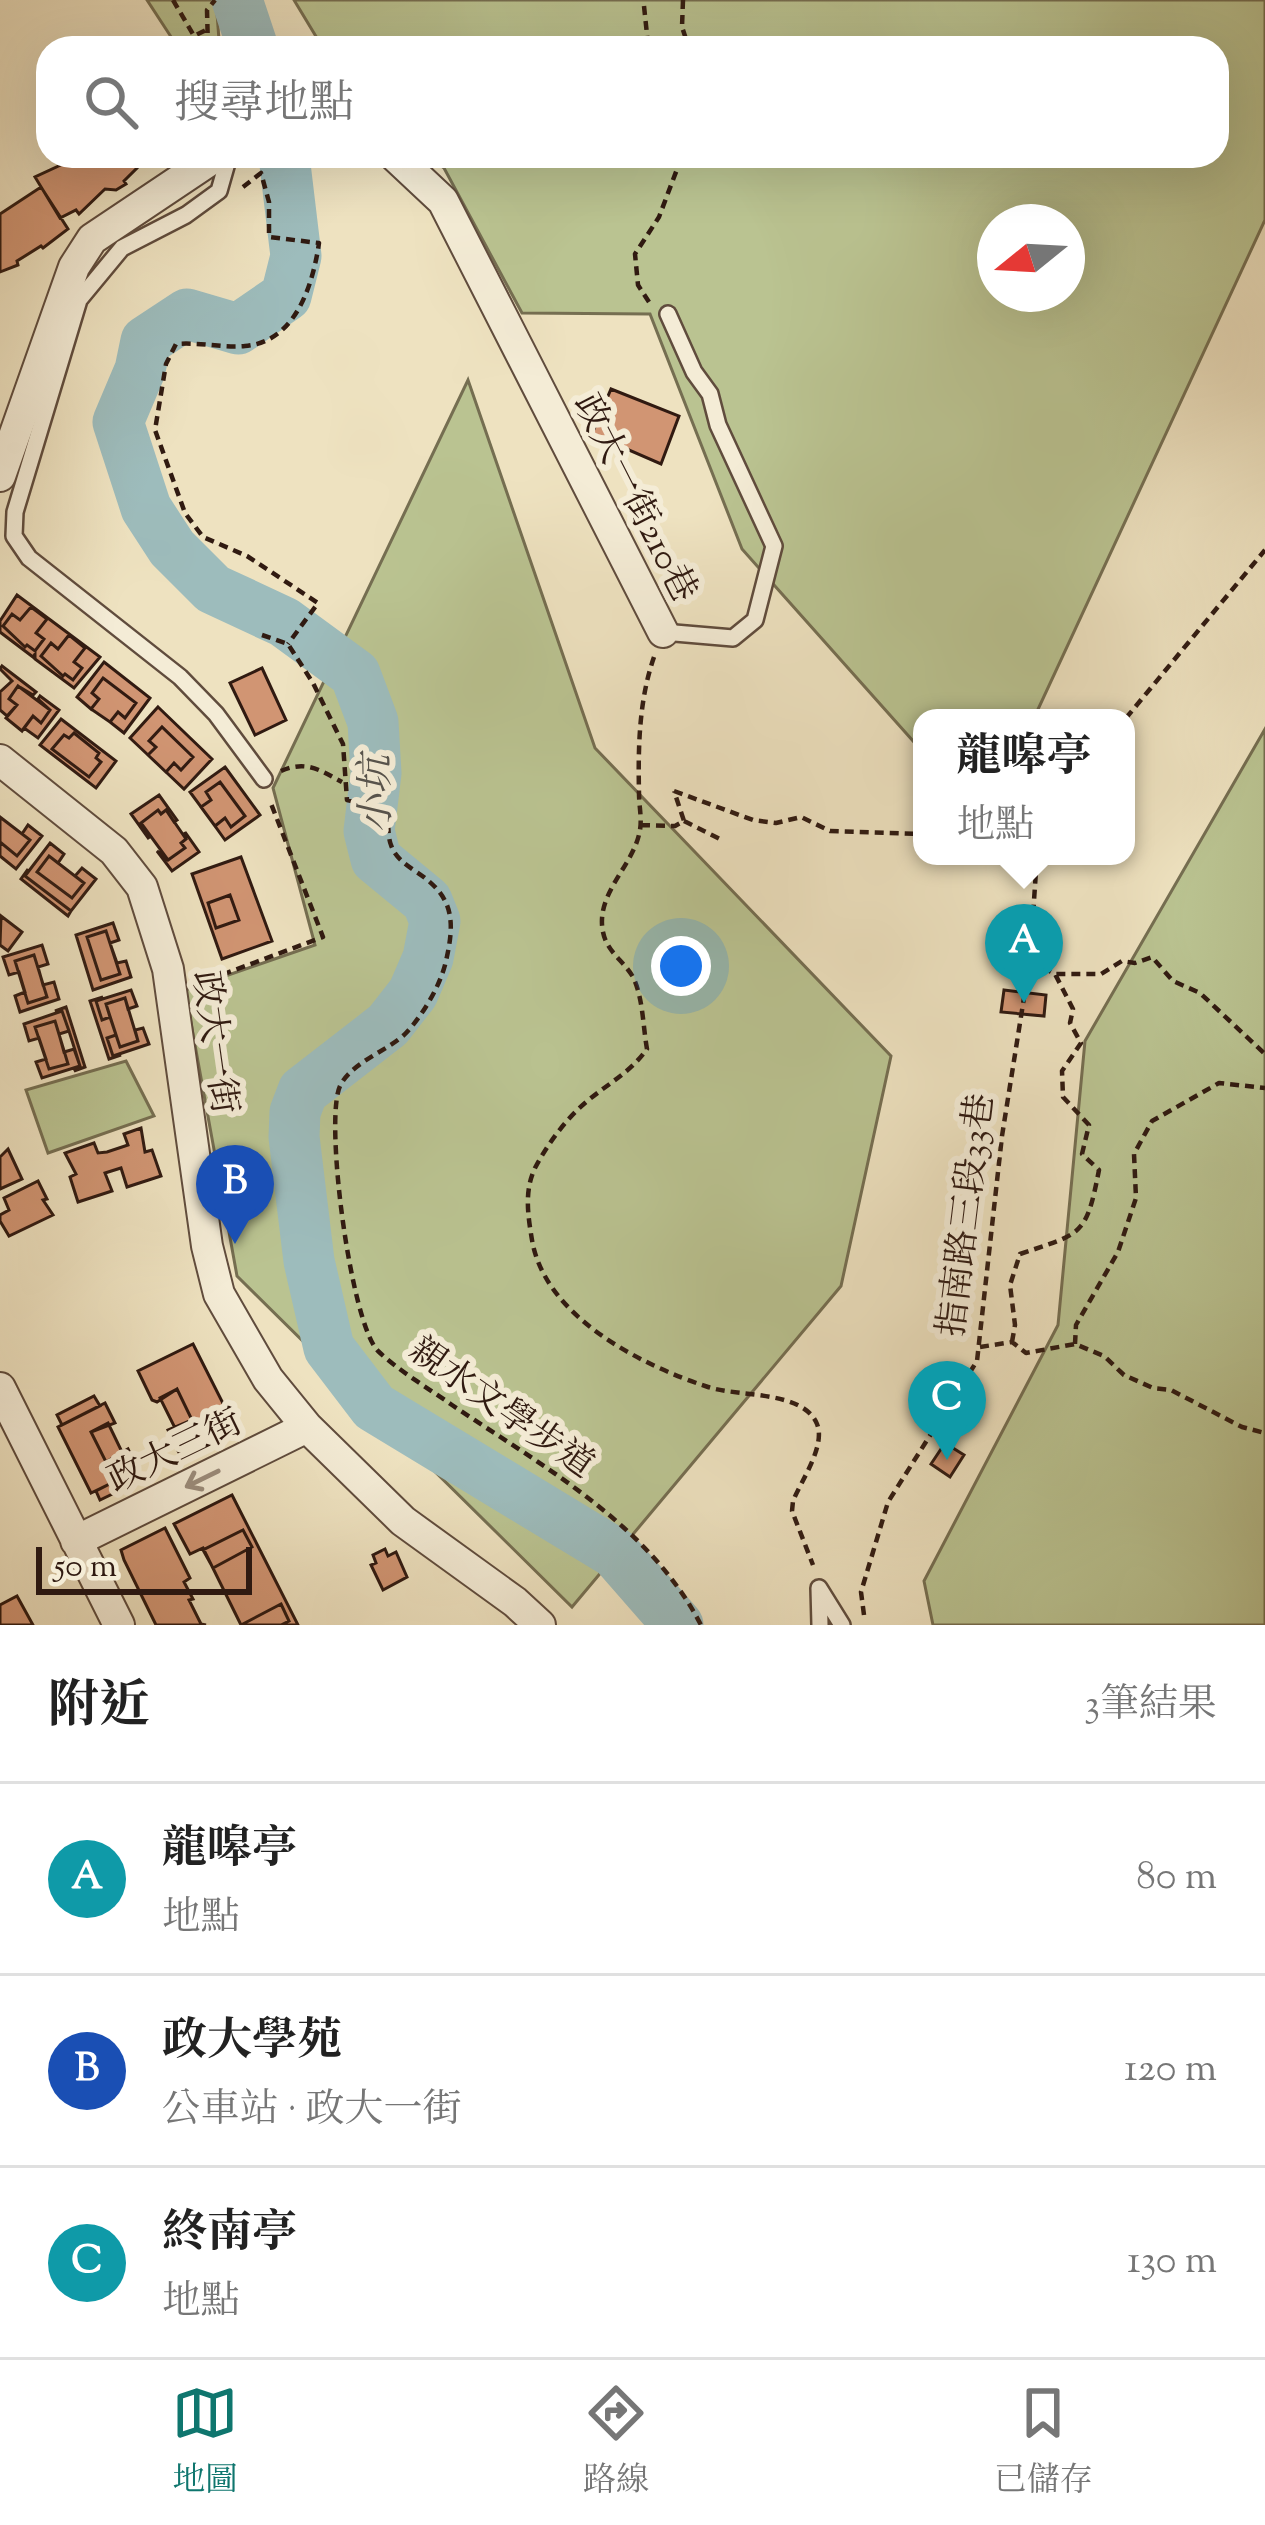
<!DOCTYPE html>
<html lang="zh-TW">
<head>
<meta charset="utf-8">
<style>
  :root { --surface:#fff; --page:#f2f2f2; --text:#222; --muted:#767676; --line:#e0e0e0; --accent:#0f766e }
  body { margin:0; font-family:"Sorts Mill Goudy","Noto Serif TC",serif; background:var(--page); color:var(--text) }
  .compass { position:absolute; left:977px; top:204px; width:108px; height:108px; border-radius:50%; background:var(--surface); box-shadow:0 12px 48px #0002; rotate:252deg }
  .scale { position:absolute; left:36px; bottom:30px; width:216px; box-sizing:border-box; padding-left:12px; border:6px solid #301a11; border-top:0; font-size:33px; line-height:42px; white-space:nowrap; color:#301a11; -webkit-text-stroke:9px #f4ecd6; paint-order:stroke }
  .you { position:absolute; left:681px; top:966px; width:42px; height:42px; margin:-30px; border:9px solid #fff; border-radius:50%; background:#1a73e8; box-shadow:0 0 0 18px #1a73e833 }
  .badge { display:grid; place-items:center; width:78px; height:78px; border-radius:50%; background:var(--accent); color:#fff; font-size:39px; font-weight:700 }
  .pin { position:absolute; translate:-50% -99px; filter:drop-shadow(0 3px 6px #0008) }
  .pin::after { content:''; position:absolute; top:63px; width:42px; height:36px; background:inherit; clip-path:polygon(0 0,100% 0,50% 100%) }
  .popup { position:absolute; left:913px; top:709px; width:222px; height:156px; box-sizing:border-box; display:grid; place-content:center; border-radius:24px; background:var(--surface); filter:drop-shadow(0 3px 9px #0005); font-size:39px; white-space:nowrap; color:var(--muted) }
  .popup b { font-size:45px; color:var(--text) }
  .popup::after { content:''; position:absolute; left:50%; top:100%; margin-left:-24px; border:24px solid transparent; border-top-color:var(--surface) }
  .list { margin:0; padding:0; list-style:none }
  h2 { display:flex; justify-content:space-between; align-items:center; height:156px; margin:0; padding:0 48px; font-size:51px }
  h2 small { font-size:39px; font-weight:400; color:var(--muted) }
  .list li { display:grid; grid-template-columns:78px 1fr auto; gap:36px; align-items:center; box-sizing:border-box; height:192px; padding:0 48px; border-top:3px solid var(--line) }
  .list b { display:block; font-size:45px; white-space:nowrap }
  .list p { margin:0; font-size:39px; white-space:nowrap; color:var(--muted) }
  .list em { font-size:39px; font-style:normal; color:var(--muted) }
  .icon { flex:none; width:66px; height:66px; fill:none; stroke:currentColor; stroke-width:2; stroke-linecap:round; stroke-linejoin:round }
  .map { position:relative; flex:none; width:1265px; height:1625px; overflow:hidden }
  .search { position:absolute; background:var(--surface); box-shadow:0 12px 48px #0002; left:36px; right:36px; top:36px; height:132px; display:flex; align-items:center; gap:30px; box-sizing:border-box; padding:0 42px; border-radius:36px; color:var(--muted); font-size:45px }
  .sheet { height:732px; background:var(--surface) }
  nav { display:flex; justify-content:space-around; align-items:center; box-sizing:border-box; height:168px; border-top:3px solid var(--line); background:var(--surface); font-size:33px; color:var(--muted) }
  nav a { display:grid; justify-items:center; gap:6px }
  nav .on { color:var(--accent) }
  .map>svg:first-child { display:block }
  .green { fill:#bac391; stroke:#756e51; stroke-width:3; fill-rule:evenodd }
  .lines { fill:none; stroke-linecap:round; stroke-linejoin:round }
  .river { stroke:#9dbcbc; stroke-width:51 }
  .building { fill:#d19573; stroke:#301a11; stroke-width:3 }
  .lane-casing { stroke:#604c3d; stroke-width:20 }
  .street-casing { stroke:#604c3d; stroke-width:34 }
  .path { stroke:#301a11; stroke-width:4.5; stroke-dasharray:9 6; stroke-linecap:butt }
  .lane { stroke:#f4ecd6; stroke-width:15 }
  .street { stroke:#f4ecd6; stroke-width:30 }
  .oneway { stroke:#9c8e7d }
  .labels { text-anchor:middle; stroke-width:12; stroke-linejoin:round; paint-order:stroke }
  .street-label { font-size:36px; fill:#301a11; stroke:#f4ecd6 }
  .water-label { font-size:39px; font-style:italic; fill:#56534d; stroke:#f4ecd6 }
</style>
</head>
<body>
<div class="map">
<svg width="1265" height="1625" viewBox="0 0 1265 1625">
  <rect width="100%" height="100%" fill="#eee2c0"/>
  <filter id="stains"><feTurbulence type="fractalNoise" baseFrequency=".00167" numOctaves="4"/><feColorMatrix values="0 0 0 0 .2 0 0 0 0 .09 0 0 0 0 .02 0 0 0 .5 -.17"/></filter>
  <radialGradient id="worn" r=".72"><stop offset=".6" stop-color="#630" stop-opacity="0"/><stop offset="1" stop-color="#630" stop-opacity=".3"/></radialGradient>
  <path class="green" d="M147,0H216L219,40L177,46Z
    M294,0H1265V220L1034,718H922V751L742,549L650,314L522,313L444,168L429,156H1217V48H323ZM995,222H1067V294H995Z
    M468,380L595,748L891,1056L841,1286L572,1607L237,1276L185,990L315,945L273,788Z
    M1265,729V1625H933L924,1581L1058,1325L1085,1041Z
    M126,1061L154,1116L48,1153L26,1090Z"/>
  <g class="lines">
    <path class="river" d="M237,0L253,48
      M284,156L296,256L286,296L238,329L187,314L146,341L140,370L118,422L146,508L172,548L213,589L284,622L355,674L373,722L376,773L369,831L376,859L427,901L435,921L428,958L413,993L388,1025L303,1091L295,1112L294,1137L309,1261L329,1348L374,1407L615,1553L678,1625"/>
  </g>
  <path class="building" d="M67,156H129L137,168L124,181L126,184L116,190L105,189L79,214L76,210L60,218L35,177L65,163L62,159Z
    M41,187L68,229L43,248L41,246L17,261L18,265L0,272V214Z
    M611,389L679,416L661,464L592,434Z
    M17,595L100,657L74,688L35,659V654L33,657L0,632V621Z
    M31,607L47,619L36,633L44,639L35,651L27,645L25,647L3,626L12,614L20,620Z
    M69,635L85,648L74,662L82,668L73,680L65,674L63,676L41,656L51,643L58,649Z
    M104,662L150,698L124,733L110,722L118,712L125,718L136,703L103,678L92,693L99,699L91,709L77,697Z
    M2,666L36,692L33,695L18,686L9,699L17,705L7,716L0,710V692L12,681L0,669Z
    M262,668L286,720L255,735L230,683Z
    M103,678L136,703L125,718L118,712L110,722L91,709L99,699L92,693Z
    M18,686L50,710L41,723L33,716L22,731L6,718L17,705L9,699Z
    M40,696L59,710L38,738L24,728L33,716L41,723L50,710L38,699Z
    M158,707L212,759L184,789L166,772L174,763L181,770L193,757L162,727L149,741L156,747L148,755L130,738Z
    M61,719L116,761L96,788L40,745Z
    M162,727L193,757L181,770L174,763L166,772L148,755L156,747L149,741Z
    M74,733L99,753L96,758L101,762L89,777L52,749L64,735L69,738Z
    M225,767L260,815L225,840L215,826L225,818L231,827L245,816L220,782L206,792L211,800L201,807L190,792Z
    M220,782L245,816L231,827L225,818L215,826L201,807L211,800L206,792Z
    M159,795L177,820L174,822L166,810L161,814L158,810L141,823L149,839L131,814Z
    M158,810L161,814L166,810L186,839L181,843L185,848L168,860L141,823Z
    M0,817L30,840L17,856L0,842Z
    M28,825L42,836L16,869L0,856V842L17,856L30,840L22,834Z
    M185,832L199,852L172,871L157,851L168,860L185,848L181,843L186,839Z
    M50,843L64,854L58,863L49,856L37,872L72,898L84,883L75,876L82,868L96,879L71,911L25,876Z
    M49,856L84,883L72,898L37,872Z
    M241,857L272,941L222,959L192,874Z
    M28,869L25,876L71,911L68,916L21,879Z
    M230,895L239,920L216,928L208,903Z
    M1,916L22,932L8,951L0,945Z
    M113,923L119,940L110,943L117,963L126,961L131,977L93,990L76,935Z
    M106,931L120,974L101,980L87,937Z
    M42,945L48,964L38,967L43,985L54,982L59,999L20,1012L15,996L25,992L19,972L9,975L3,957Z
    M34,955L47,997L28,1003L15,961Z
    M131,990L137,1006L128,1009L125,998L106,1004L110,1017L102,1020L96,1001Z
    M1004,990L1046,995L1044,1016L1001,1012Z
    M103,997L96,1001L102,1020L110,1017L116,1035L107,1038L113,1056L121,1055L109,1059L90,1001Z
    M125,998L138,1041L120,1047L106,1004Z
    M66,1007L85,1067L74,1071L80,1066L69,1031L62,1011H55Z
    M62,1011L69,1031L59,1034L64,1052L74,1049L80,1066L42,1078L36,1062L46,1059L39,1038L29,1041L24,1024Z
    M55,1021L68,1064L49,1069L35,1027Z
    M143,1028L149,1044L113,1056L107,1038L116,1035L120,1047L138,1041L135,1030Z
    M141,1128L145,1152L152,1150L161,1176L127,1187L121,1168L105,1173L112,1191L78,1202L70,1177L76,1174L65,1153L94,1143L98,1153L107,1152L128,1145L124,1134Z
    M8,1149L22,1179L0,1189V1157Z
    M38,1181L47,1199L43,1200L53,1215L9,1236L0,1221V1215L9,1210L4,1198Z
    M193,1344L238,1433L183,1461L168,1430L192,1420L177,1389L157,1402L152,1400L138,1371Z
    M177,1389L192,1420L175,1428L160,1398Z
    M94,1396L100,1406L62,1425L57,1415Z
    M105,1403L115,1423L91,1432L106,1462L128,1449L138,1470L91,1493L58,1427Z
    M108,1423L123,1454L106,1462L91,1432Z
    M945,1443L964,1455L950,1477L931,1464Z
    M133,1472L137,1482L100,1500L96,1491Z
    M232,1495L298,1625H241L203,1548L190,1554L174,1524Z
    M165,1528L190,1578L184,1582L193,1599L189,1600L201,1624L206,1625H156L124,1560L121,1550Z
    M243,1530L252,1547L213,1568L203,1550Z
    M385,1549L388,1556L396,1552L407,1577L383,1590L371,1565L376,1563L373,1555Z
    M17,1596L33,1625H0V1605Z
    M281,1604L289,1621L281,1625H241Z"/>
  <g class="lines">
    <defs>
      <path id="lane" d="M229,156L219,191L186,215L122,248L79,300L15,512L14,536L29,558L180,677L216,714L264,779
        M663,632L733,638L755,620L774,546L718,425L710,394L694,372L668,314
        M820,1625L819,1588L842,1625"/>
      <path id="street" d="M395,156L443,201L663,632
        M0,476L74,267L92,239L216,156
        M0,760L114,851L142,887L168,969L207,1246L219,1294L268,1379L307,1427L403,1521L515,1602L540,1625
        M0,1388L119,1625
        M76,1541L307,1427"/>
    </defs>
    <use href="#lane" class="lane-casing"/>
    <use href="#street" class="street-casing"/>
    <path class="path" d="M173,0L194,36L210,28
      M683,0L682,27L689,48
      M644,6L648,44L655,48
      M208,48L207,10L215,0
      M243,187L261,173L269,202V237L319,243C313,284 296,342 245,346C222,348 199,342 176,344L166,364L155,430L185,513L203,537L247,556L318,603L288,644
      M649,302L638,285L635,254L659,217L682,156
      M262,635L288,644L313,683L343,744L347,800L388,809C389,820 387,835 391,845C395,857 405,864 415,871C454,896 456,920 445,965C439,988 421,1018 404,1035C385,1052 351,1063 340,1086C324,1121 351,1324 378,1351C399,1371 428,1388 452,1405C542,1466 649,1524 701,1625
      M654,657C639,700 638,747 639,793C639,806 642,818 640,830C634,866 595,893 603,932C607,952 623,960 633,977C643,997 643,1027 647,1049C630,1073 607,1084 585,1103C565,1120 547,1145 535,1168C524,1191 528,1216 532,1240C545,1317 641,1365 708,1387C737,1397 803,1390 817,1424C826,1446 801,1481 793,1501L792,1511L813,1565
      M1126,718L1265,550
      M281,771C306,760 320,770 342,782
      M674,791L753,820L776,823L801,817L830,831L922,834
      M684,821L720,839
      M641,825L675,826L684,821L674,791
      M1030,960L1055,974H1101L1122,961L1135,963L1152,957L1173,981L1200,993L1265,1054
      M199,1000L211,997L208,980L323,937L270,801
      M1012,1342L1015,1325L1010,1285L1020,1254C1082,1233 1086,1237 1099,1170L1082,1154L1089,1125L1063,1097L1062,1071L1081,1043L1070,1023L1073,1009L1055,974
      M1075,1344L1076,1325L1118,1252L1136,1198L1134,1154L1152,1121L1219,1083L1265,1088
      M980,1347L1012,1342L1026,1353L1075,1344L1104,1356L1124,1375L1153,1388L1171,1390L1242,1427L1265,1433
      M864,1615L861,1592L888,1502L977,1361L1002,1136L1030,960L1037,856"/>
    <use href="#lane" class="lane"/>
    <use href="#street" class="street"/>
  </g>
  <defs><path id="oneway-shaft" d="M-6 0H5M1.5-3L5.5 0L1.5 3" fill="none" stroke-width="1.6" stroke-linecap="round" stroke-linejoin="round" transform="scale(3)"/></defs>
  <use class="oneway" href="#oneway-shaft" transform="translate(202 1479) rotate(154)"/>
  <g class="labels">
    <g class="street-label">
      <text transform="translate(637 497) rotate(63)" y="13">政大一街210巷</text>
      <text transform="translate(217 1042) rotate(82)" y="13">政大一街</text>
      <text transform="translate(964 1215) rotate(-83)" y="13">指南路三段33巷</text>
      <text transform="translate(503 1406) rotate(35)" y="13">親水文學步道</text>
      <text transform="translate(174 1449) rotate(-26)" y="13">政大三街</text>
    </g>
    <g class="water-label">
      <text transform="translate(374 794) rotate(-91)" y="14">小坑</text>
    </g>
  </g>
  <rect width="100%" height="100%" filter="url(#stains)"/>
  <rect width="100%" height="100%" fill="url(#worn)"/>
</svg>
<svg class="compass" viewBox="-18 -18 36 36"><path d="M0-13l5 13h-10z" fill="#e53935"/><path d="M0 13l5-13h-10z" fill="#767676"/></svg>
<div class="scale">50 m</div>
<div class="you"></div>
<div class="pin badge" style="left:1024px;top:1003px;background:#0f9aa8">A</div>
<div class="popup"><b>龍嗥亭</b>地點</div>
<div class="pin badge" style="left:235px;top:1244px;background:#1a4fb4">B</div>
<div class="pin badge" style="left:947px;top:1460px;background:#0f9aa8">C</div>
<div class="search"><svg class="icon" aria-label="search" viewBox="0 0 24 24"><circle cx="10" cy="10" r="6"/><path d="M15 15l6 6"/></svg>搜尋地點</div>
</div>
<section class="sheet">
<h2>附近<small>3筆結果</small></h2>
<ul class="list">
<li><span class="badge" style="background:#0f9aa8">A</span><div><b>龍嗥亭</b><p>地點</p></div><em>80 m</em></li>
<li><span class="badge" style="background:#1a4fb4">B</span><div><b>政大學苑</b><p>公車站 · 政大一街</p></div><em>120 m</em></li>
<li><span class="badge" style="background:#0f9aa8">C</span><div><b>終南亭</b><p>地點</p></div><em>130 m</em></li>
</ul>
</section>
<nav>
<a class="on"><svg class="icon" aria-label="map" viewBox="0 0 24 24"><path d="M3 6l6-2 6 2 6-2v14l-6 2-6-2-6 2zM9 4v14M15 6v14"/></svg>地圖</a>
<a><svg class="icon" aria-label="directions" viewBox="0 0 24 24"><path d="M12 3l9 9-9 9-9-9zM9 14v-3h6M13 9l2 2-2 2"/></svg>路線</a>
<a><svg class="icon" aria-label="saved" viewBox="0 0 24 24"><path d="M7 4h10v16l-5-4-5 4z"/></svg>已儲存</a>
</nav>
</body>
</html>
